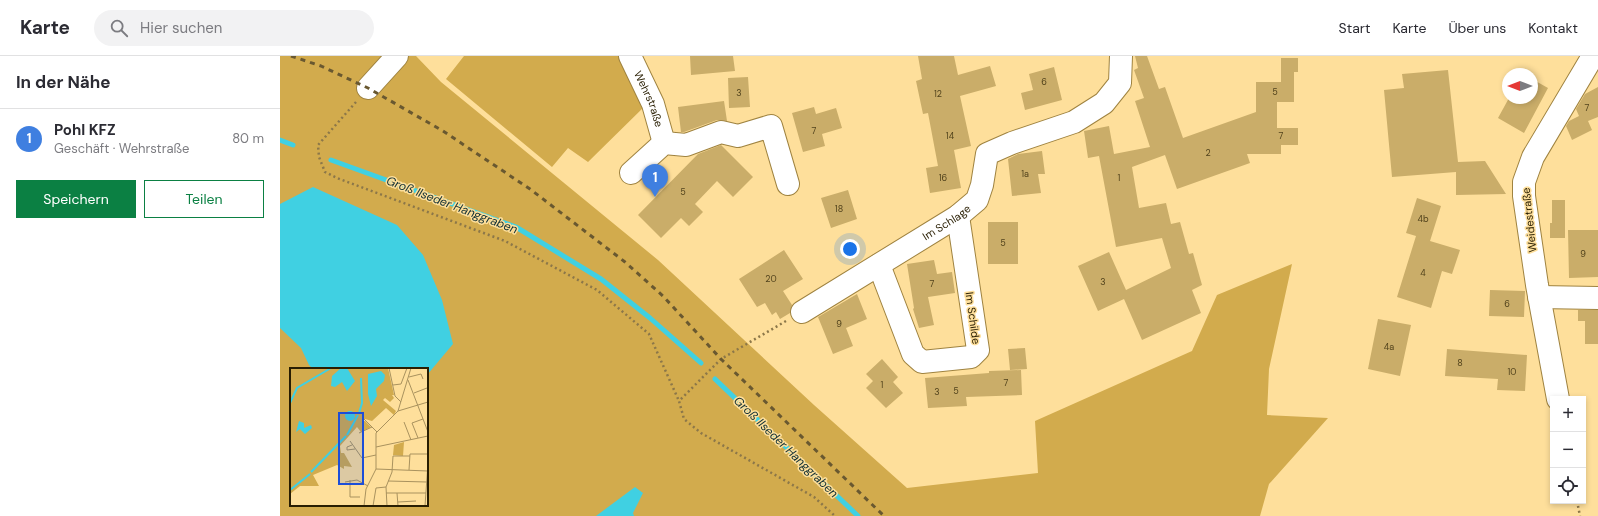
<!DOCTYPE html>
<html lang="de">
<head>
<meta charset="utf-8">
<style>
  :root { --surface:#fff; --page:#f2f2f3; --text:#2b2b33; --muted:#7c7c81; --line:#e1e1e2; --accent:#0b8043 }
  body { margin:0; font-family:"DM Sans",sans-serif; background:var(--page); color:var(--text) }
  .controls { position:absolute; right:12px; bottom:12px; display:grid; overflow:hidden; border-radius:0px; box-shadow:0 2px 6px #0003 }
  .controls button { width:36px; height:36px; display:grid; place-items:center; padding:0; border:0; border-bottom:1px solid var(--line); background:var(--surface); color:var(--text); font:20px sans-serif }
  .compass { position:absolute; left:1222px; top:12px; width:36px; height:36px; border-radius:50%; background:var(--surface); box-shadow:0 2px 6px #0003; rotate:270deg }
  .you { position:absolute; left:570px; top:193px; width:14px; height:14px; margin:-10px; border:3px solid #fff; border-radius:50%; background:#1a73e8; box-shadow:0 0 0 6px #1a73e833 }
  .badge { display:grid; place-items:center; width:26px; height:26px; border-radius:50%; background:var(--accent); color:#fff; font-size:13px; font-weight:700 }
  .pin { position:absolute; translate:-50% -33px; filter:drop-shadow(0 1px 2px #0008) }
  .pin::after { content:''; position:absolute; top:21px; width:14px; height:12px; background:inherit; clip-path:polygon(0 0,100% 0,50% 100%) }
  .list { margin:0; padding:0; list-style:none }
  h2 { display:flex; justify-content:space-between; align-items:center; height:52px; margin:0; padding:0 16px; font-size:17px }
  h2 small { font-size:13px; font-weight:400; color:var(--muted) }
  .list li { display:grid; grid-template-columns:26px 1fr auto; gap:12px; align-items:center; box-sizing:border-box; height:60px; padding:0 16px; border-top:1px solid var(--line) }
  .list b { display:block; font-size:15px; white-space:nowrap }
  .list p { margin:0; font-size:13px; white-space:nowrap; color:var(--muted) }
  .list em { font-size:13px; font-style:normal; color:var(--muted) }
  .actions { display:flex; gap:8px; padding:12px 16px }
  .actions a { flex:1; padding:9px 0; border:1px solid var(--accent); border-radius:0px; text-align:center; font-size:14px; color:var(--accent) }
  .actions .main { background:var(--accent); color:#fff }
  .icon { flex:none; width:22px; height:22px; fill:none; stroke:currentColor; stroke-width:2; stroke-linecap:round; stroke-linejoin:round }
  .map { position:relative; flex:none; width:1318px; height:460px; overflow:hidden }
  header { display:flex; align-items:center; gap:24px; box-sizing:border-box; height:56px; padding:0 20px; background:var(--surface); border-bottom:1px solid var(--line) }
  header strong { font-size:19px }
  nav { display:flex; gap:22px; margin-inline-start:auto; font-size:14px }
  .search { width:280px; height:36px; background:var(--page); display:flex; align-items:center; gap:10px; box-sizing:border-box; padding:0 14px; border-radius:22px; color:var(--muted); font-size:15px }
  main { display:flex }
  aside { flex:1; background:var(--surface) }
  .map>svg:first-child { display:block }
  .green { fill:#d2ab4d; fill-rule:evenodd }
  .water { fill:#40d0e2 }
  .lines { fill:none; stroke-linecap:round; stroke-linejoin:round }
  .stream { stroke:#40d0e2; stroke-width:5 }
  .building { fill:#caad69 }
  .minor-casing { stroke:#9f8340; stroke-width:24 }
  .path { stroke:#8c7749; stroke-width:2.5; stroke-dasharray:2 3; stroke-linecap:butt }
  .minor { stroke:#fff; stroke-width:22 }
  .rail { stroke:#695830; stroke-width:3; stroke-dasharray:5 5; stroke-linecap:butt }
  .labels { text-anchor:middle; stroke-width:3; stroke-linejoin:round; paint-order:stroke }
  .number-label { font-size:9px; fill:#51421c }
  .street-label { font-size:11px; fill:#291e02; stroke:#fedf9b }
  .water-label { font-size:12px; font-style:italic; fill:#133135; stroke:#fedf9b }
  .inset-river { fill:none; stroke:#40d0e2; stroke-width:2 }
  .inset-road { fill:none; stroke:#a9925e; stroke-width:1 }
  .view { fill:#1d4ed8; fill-opacity:0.15; stroke:#1d4ed8; stroke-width:2 }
  .inset-edge { fill:none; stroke:#291e02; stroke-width:2 }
</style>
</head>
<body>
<header>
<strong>Karte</strong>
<div class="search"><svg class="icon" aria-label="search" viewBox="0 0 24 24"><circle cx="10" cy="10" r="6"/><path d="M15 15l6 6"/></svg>Hier suchen</div>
<nav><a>Start</a><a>Karte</a><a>Über uns</a><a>Kontakt</a></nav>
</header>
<main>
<aside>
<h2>In der Nähe<small></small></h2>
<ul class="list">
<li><span class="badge" style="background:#3f7fe0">1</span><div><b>Pohl KFZ</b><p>Geschäft · Wehrstraße</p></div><em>80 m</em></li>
</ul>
<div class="actions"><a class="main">Speichern</a><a>Teilen</a></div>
</aside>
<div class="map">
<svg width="1318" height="460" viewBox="0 0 1318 460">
  <rect width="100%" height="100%" fill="#fedf9b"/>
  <path class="green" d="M0,0H136L161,26L378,204L534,349L627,432L758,417L755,365L912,295L937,239L1012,208L989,313L987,359L1048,362L989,428L980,460H0ZM11,313H147V449H11Z
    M184,0H342L367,48L308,106L288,92L272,111L166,23Z"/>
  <path class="water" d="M33,131L117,169L143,199L162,244L173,288L147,319V313H33L29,309L21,292L0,272V148Z
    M355,431L363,437L353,457L354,460H316Z"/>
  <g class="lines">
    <path class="stream" d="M0,84L13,89
      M51,104L236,171L321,223L370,262L421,307
      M435,323L578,460"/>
  </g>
  <path class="building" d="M410,0H453L455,15L411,19Z
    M638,0H674L678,19L710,10L716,30L680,40L691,90L674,94L681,132L650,137L646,112L658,110L648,57L643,58L636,25L642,23Z
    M855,0H867L879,33L885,31L903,82L976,56V26H1001V2H1018V16H1014V46H997V72H1018V89H1001V98H967L970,107L897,133L885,99L852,111L859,152L886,147L891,168L900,166L909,198L913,197L922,229L912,234L921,257L862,284L844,243L818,255L798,210L829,196L846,234L891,212L882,182L836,191L819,100L808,102L804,75L829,70L834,98L870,91L855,45L864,42L854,14L858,12Z
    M774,11L782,44L745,54L741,37L753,34L749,18Z
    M1168,14L1178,106L1205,105L1226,138L1176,139V116L1112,121L1104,34L1124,32L1122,18Z
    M468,21L470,51L449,52L448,22Z
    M1252,23L1268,32L1244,77L1218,62L1229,42H1252Z
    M1318,31V61L1308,65L1312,74L1292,84L1286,70L1289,65L1299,60L1296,53L1305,38Z
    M444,45L447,65L437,64L404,76H401L398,51Z
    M534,51L536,58L556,52L562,72L542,78L545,90L523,96L512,57Z
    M441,89L473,121L453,141L437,125L415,148L423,156L409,170L401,162L381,182L358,159L418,98Z
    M762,95L765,118H758L761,137L732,140L728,103L738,98Z
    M568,134L577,163L551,172L541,142Z
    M1137,142L1161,150L1150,185L1180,194L1172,218L1162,215L1151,252L1117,241L1136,180L1126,177Z
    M1272,144H1285V182H1270V167H1272Z
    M708,166H738V208H708Z
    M1288,174H1318V221L1289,222Z
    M504,194L523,223L503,235L512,249L510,257L500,263L496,256L492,259L485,247L477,251L459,223Z
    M654,204L657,218L672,216L675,237L648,241L654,269L639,272L633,253L634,252L627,208Z
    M1210,234L1245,235L1244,261L1209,260Z
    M577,238L587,263L566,272L573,290L553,298L538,261Z
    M1298,254H1318V288H1305V265H1298Z
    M1098,263L1131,269L1120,320L1088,313Z
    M745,292L747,313L730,314L728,293Z
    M1167,293L1247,299L1245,335L1217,334L1218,323L1165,320Z
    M602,303L618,321L613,326L623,337L606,352L586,332L593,325L586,318Z
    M741,314L742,339L686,341L687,350L648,352L645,322L709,317V315Z"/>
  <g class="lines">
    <defs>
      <g id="minor">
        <path id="s1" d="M350,0L373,48L384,87"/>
        <path d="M88,32L117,0"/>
        <path d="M351,117L384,87L406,89L441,76L458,80L491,70L508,128"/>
        <path d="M599,209L633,298L642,306L691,301L698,294L678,160"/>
        <path d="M1259,241L1318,242"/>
        <path id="s2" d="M522,256L678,160L697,144L702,129L707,98L732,87L794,66L824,47L840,27L841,0"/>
        <path d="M1278,343L1257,229L1244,140V126L1253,101L1313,0"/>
      </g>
    </defs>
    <use href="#minor" class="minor-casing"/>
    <path class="path" d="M76,46L38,89L39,101L45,116L57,122L225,185L317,234L369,278L399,345
      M506,265L441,303L399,345L404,363L421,377L534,441L555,460
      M1297,445L1300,460"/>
    <use href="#minor" class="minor"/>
    <path class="rail" d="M11,0L41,10L88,32L163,75L250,133L345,206L383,240L441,303L604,460"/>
  </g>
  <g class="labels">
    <g class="number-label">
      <text x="764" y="29">6</text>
      <text x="995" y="39">5</text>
      <text x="459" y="40">3</text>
      <text x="658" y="41">12</text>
      <text x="1307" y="55">7</text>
      <text x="534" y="78">7</text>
      <text x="670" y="83">14</text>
      <text x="1001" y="83">7</text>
      <text x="928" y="100">2</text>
      <text x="745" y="121">1a</text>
      <text x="663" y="125">16</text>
      <text x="839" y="125">1</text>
      <text x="403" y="139">5</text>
      <text x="559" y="156">18</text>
      <text x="1143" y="166">4b</text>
      <text x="723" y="190">5</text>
      <text x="1303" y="201">9</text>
      <text x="1143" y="220">4</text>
      <text x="491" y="226">20</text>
      <text x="823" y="229">3</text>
      <text x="652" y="231">7</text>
      <text x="1227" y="251">6</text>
      <text x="559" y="271">9</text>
      <text x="1109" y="294">4a</text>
      <text x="1180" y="310">8</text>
      <text x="1232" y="319">10</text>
      <text x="726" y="330">7</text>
      <text x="602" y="332">1</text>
      <text x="676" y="338">5</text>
      <text x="657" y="339">3</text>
    </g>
    <g class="street-label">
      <text dy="4" stroke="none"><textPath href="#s1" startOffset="47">Wehrstraße</textPath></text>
      <text transform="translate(1249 164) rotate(-96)" y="4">Weidestraße</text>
      <text dy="4" stroke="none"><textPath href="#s2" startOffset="170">Im Schlage</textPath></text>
      <text transform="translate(693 262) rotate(82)" y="4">Im Schilde</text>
    </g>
    <g class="water-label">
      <text transform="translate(172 149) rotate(21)" y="4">Groß Ilseder Hanggraben</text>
      <text transform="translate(506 391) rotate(44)" y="4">Groß Ilseder Hanggraben</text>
    </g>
  </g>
  <g transform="translate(10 312)">
    <rect width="138" height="138" fill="#fedf9b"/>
    <path d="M0,0H98L104,27H102L104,30L100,34L95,30L93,32L106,43L104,47L96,40L82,53L75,51L72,53H75L81,59L71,64L67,59L50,78L51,85H54L62,99L54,98V101L47,97L23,107L29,118H10L0,126ZM114,74L113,88L103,87L104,77Z" fill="#d2ab4d"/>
    <path d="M51,0H57L65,13L57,23L52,14L45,19L41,18L42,8ZM91,3L95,7L94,13L86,21L87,28L81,38L78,26V6ZM55 48a5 5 0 1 1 10 0a5 5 0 1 1-10 0ZM9,53L14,55V60L21,57L22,60L15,66L10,61L6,64Z" fill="#40d0e2"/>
    <path class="inset-river" d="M0,35L7,20L41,0M69,45L72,35L71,10M57,67L68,47M21,104L56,68M0,122L20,106"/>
    <path class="inset-road" d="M99,0L105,28L111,34M119,9L131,6L133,11M118,12L138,64M103,17L111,16L117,0M124,25L137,20M108,43L138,34M72,49L87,64M114,54L121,72M69,65L82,59M128,70L122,55L133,51M60,73L72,90L86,87M62,77L57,79V82L65,81M86,79L138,68M86,101L138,103M119,102L120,86H138M60,112V129H70M98,113L137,114M55,114L67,112L78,118M96,125H136M107,125L108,138M108,134L126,133M74,138L76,121L86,101V65L108,43L121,0M83,138L86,120L96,119M97,138L96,119L102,104L103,88H120M135,138L138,95"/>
    <path class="view" d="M49,45H73V116H49Z"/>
    <rect width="138" height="138" class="inset-edge"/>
  </g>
</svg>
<div class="controls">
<button>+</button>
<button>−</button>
<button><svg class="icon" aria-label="locate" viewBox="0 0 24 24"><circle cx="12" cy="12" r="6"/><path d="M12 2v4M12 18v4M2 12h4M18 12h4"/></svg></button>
</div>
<svg class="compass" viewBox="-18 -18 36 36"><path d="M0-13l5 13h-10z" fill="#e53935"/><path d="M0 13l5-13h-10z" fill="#7c7c81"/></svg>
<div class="you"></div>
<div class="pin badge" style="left:375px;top:141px;background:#3f7fe0">1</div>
</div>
</main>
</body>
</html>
